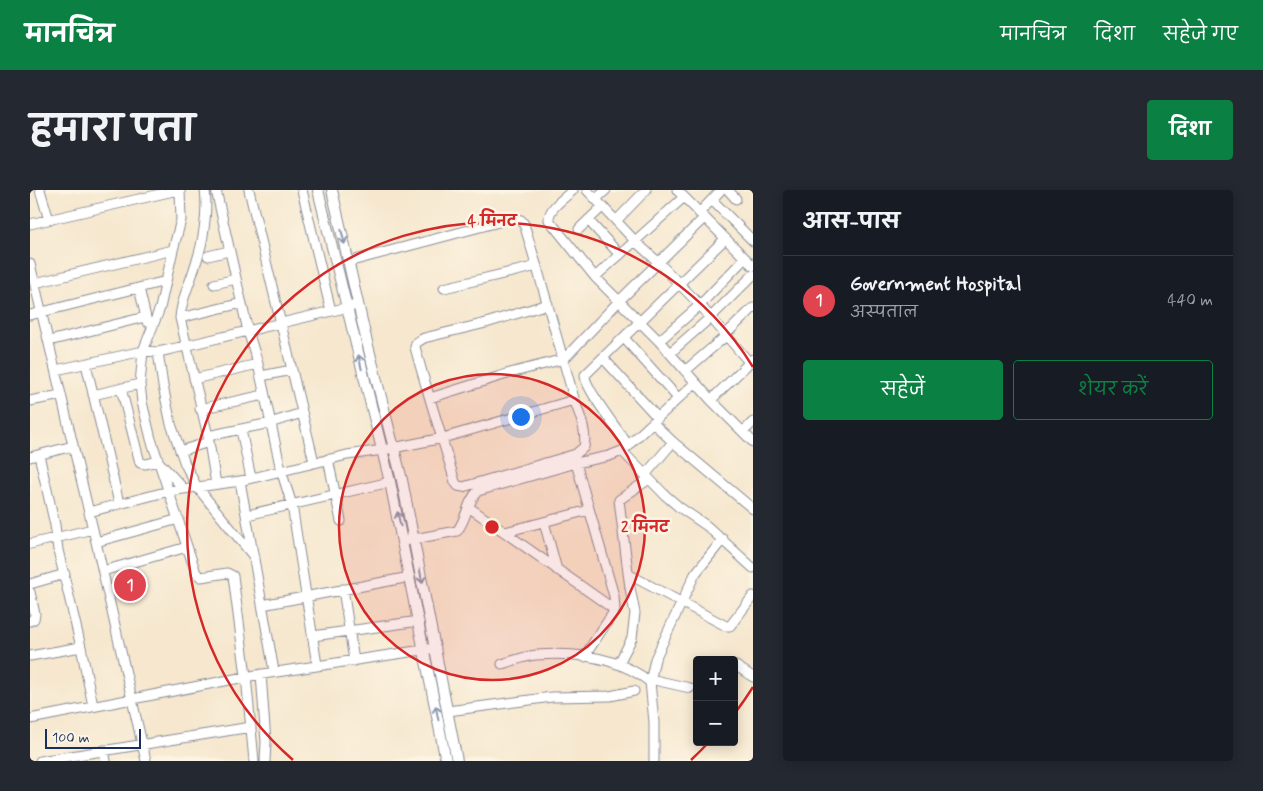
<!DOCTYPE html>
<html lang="hi">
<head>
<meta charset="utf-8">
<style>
  :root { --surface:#171b24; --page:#242831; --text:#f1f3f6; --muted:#9ea1a6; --line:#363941; --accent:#0b8043 }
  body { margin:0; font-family:Mynerve,"Playpen Sans Deva",sans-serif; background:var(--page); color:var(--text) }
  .controls { position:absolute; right:15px; bottom:15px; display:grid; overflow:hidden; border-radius:5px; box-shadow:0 2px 12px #0003 }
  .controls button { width:45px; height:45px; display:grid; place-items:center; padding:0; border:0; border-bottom:1px solid var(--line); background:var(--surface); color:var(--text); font:25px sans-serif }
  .scale { position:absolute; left:15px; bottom:12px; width:96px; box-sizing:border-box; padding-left:5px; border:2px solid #1b2f5e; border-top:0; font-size:14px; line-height:18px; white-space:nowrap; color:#1b2f5e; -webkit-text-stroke:4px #fcf5e5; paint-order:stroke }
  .you { position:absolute; left:490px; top:226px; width:18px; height:18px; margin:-12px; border:4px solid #fff; border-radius:50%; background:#1a73e8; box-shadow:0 0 0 8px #1a73e833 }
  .badge { display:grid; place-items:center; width:32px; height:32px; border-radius:50%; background:var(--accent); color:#fff; font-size:16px; font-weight:700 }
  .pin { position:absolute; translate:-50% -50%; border:2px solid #fff; box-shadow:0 1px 5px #0006 }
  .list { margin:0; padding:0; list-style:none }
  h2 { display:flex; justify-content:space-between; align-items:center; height:65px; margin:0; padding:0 20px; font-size:21px }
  h2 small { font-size:16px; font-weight:400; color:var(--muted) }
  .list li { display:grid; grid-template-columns:32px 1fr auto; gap:15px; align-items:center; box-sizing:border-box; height:90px; padding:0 20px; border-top:1px solid var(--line) }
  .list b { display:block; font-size:19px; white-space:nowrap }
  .list p { margin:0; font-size:16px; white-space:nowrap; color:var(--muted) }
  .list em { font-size:16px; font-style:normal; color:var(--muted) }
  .actions { display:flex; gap:10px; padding:15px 20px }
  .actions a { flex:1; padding:11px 0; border:1px solid var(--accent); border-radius:5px; text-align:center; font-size:18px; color:var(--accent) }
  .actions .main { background:var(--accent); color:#fff }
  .map { position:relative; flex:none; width:723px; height:571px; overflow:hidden; border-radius:5px }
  header { display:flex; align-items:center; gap:30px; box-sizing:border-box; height:70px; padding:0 25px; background:var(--accent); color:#fff }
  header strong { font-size:24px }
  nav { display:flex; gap:28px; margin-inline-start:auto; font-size:18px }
  .intro { display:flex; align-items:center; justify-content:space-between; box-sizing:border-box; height:120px; padding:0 30px }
  h1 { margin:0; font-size:35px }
  .button { padding:12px 22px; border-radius:5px; background:var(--accent); color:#fff; font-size:18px; font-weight:700 }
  main { display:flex; gap:30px; padding:0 30px }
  aside { flex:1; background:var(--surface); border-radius:5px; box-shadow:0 2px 12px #0003 }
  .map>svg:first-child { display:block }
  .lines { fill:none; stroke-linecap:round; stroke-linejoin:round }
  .minor-casing { stroke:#888b96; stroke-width:11 }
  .major-casing { stroke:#888b96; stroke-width:12 }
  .minor { stroke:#fff; stroke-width:9 }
  .major { stroke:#fff; stroke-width:10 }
  .oneway { stroke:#8d97ae }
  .ring { fill:none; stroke:#d62828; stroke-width:2.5 }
  .centre { fill:#d62828; stroke:#fcf5e5; stroke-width:2.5 }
  .ring-label { font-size:15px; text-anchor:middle; font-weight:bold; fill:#d62828; stroke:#fcf5e5; stroke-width:5; stroke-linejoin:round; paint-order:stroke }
</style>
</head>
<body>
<header>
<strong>मानचित्र</strong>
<nav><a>मानचित्र</a><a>दिशा</a><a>सहेजे गए</a></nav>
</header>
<div class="intro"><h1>हमारा पता</h1><a class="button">दिशा</a></div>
<main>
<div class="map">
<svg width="723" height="571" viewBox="0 0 723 571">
  <rect width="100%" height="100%" fill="#fcf5e5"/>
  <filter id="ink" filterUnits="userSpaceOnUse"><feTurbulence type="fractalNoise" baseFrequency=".02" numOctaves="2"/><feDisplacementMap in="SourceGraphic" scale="10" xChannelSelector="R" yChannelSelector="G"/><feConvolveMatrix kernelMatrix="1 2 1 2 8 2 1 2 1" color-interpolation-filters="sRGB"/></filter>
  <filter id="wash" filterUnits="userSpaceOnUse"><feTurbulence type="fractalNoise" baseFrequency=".0096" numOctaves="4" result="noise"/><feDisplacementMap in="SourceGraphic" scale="20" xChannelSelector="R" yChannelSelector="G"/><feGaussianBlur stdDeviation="1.12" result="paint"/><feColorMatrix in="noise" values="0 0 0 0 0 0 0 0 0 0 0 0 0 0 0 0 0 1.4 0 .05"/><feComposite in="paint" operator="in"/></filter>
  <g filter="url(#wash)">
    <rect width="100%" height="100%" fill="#f6e7ce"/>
  </g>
  <g filter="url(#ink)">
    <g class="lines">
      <defs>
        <path id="minor" d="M10,0L19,30
          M150,0L151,30L143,60L130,118L113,161L110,194L112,212L121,249L166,383L171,387L197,383L203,386L216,486L224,571
          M175,0C178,22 173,55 165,76C160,94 151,109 150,128L178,246L186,294
          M186,0L218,141L228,174L251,280L262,315L287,475
          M219,0L284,272
          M272,0L301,121
          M543,0C535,8 518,18 519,30L565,87L629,151L681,210L723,252
          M557,0L606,52L628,72L670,115L719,172
          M647,0L723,76
          M698,0L706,9
          M566,9L576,0
          M682,10L723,51
          M669,23L691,0
          M558,30L590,65
          M586,31L616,0
          M0,34L148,0
          M549,39L572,17
          M178,66L199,61
          M318,72L484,28L491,30L494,34C511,89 526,145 542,201C546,219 558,239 554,257L546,264L433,297L428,296L425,292C412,247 397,202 385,157L386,153L394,148L456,133L518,114
          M0,74L66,352L116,571
          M565,87L654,7
          M5,93L143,60
          M184,94L206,89
          M109,98L117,132
          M414,98L507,76
          M0,125L136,91
          M150,128L212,113
          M696,144L723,118
          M594,148L648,208
          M19,151L115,127
          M629,151L670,115L715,68
          M128,162L133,196L141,234L155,274L167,297L224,367
          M640,163L681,127L723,85
          M573,168L628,228
          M56,174L89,313
          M26,180L113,161L128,162L142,159L323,116
          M655,181L697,145
          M231,186L262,180
          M164,189L228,174
          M91,198L110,273L116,274L128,271L154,299
          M63,205L110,194
          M400,208L480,183L534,169L589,111L674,28
          M681,210L723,169
          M0,211L31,205
          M170,219L234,205
          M623,233L643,252L723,319
          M211,240L221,288
          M713,242L723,232
          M178,246L240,233L272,223
          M599,256C590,243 554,197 555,185L695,49
          M150,261L179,252
          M592,261L635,305L649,317L677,336L723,378
          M9,265L25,335L28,360L51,457L63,516
          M0,267L43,256
          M298,269L311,331
          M546,273L584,406L585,420L554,467
          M615,285L643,252
          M210,291L244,481
          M440,318L585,420
          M59,322L139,301L210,291L317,265L353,260L413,248L544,210
          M217,325L360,292
          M514,332L527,380
          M475,342L559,320
          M373,351L427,341C437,329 437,311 448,301L546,273L579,266L592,261L665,193
          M66,352L149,329
          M0,354L63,339
          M73,381L157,357
          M598,384L696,436H700L723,406
          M0,394L35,384
          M313,399L324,471
          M0,402L5,424L4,429L0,431
          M232,415L380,387
          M283,446L389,431
          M0,466L51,457
          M589,473L602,448L605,423L600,398L589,310L619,289
          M472,474C483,471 495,466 506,465C545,462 589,467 620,492L624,532V571
          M706,476L723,487
          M231,484L236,552L235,571
          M620,489L660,498
          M620,492L625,469L665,384L693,349
          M418,521L522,507L580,506L604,501
          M0,529L220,486L406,458
          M74,560L76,571
          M10,571L221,537"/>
        <path id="major" d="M288,0L360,292L416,571
          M302,0L335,144L372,290L427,571"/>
      </defs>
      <use href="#minor" class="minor-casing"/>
      <use href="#major" class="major-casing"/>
      <use href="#minor" class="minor"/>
      <use href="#major" class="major"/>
    </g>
    <defs><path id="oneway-shaft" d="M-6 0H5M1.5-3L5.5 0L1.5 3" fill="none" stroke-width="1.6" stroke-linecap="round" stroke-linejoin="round" transform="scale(1.25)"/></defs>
    <g class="oneway">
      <use href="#oneway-shaft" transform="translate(313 47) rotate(77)"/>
      <use href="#oneway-shaft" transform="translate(330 172) rotate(-103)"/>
      <use href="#oneway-shaft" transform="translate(369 329) rotate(-102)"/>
      <use href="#oneway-shaft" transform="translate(391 386) rotate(80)"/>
      <use href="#oneway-shaft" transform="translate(407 523) rotate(-101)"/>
    </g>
  </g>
  <circle cx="462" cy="337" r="153" fill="#d62828" fill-opacity=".12"/>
  <g class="ring">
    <circle cx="462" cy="337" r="153"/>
    <path d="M723 497A306 306 0 0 1 705 523M678 553A306 306 0 0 1 661 570M263 570A306 306 0 1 1 723 177"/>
  </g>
  <circle cx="462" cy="337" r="8" class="centre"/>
  <g class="ring-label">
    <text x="462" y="36">4 मिनट</text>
    <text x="615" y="342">2 मिनट</text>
  </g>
</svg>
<div class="controls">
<button>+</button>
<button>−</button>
</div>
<div class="scale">100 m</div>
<div class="you"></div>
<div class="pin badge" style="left:100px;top:395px;background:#e0444e">1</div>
</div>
<aside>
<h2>आस-पास<small></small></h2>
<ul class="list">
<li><span class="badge" style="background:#e0444e">1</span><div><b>Government Hospital</b><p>अस्पताल</p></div><em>440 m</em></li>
</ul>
<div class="actions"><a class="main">सहेजें</a><a>शेयर करें</a></div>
</aside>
</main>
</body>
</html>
